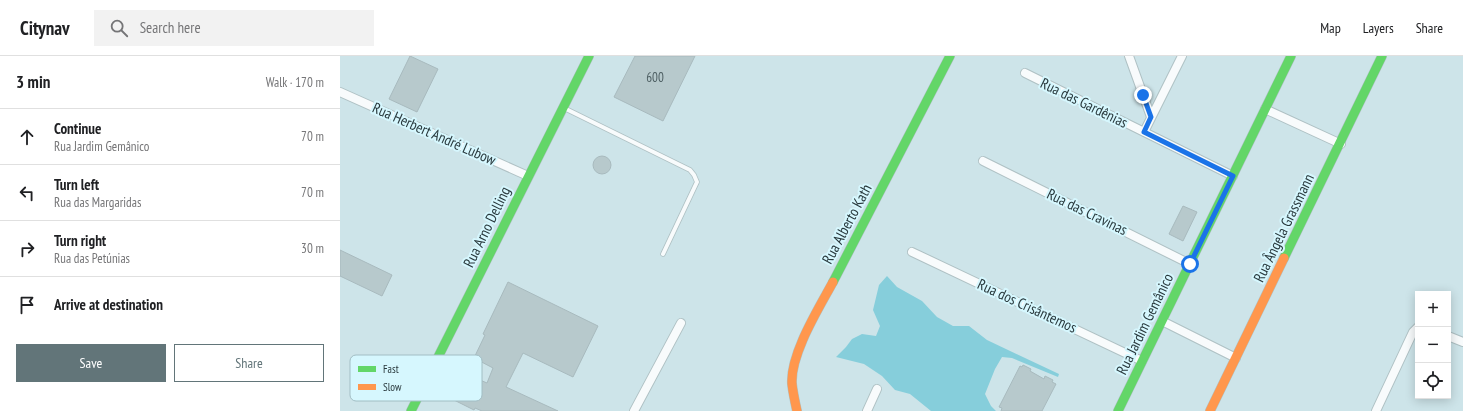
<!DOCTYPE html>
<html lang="en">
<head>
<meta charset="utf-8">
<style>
  :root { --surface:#fff; --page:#f2f2f2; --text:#202124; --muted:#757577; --line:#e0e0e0; --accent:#627579 }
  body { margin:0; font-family:"PT Sans Narrow",sans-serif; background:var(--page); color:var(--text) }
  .controls { position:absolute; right:12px; bottom:12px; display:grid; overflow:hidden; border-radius:0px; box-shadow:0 2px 10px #0003 }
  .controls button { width:36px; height:36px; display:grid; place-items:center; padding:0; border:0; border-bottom:1px solid var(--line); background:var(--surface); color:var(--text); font:20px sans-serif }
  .stop { position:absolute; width:12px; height:12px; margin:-9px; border:3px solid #1a73e8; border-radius:50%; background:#fff }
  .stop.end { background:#1a73e8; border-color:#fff; box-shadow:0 1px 4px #0008 }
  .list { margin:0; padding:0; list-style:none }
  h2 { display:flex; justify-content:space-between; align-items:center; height:52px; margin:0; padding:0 16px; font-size:17px }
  h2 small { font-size:13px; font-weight:400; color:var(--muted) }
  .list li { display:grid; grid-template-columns:26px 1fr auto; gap:12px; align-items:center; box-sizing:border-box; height:56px; padding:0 16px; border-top:1px solid var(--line) }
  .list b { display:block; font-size:15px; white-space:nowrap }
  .list p { margin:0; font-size:13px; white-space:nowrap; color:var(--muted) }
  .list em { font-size:13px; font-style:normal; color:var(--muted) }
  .actions { display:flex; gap:8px; padding:12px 16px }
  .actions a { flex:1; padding:9px 0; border:1px solid var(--accent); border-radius:0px; text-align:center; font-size:14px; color:var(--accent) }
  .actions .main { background:var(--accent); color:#fff }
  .icon { flex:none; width:22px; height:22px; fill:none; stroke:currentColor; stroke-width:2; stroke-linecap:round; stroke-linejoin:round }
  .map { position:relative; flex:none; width:1123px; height:355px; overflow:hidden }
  header { display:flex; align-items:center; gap:24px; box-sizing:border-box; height:56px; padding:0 20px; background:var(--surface); border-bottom:1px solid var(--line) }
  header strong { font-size:19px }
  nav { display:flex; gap:22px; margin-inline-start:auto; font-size:14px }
  .search { width:280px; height:36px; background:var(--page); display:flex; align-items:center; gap:10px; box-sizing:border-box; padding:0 14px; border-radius:0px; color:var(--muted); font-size:15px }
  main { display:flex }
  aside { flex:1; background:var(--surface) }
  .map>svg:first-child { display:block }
  .forest { fill:#86cedb }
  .building { fill:#b7c9cc; stroke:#a8babe }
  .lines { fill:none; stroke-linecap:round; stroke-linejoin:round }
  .lane-casing { stroke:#afc1c4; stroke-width:5.5 }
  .street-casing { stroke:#afc1c4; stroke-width:10 }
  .fast-casing { stroke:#afc1c4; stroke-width:10 }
  .slow-casing { stroke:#afc1c4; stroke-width:10 }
  .lane { stroke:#f8fbfc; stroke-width:4 }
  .street { stroke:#f8fbfc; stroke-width:8 }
  .fast { stroke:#63d668; stroke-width:9 }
  .slow { stroke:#ff974d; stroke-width:9 }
  .route { stroke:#1a73e8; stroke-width:5 }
  .labels { text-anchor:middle; stroke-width:4; stroke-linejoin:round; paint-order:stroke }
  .number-label { font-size:13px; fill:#4c5d61 }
  .street-label { font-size:15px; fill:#29393d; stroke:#d6f7fe }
  .key { fill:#d6f7fe; stroke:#a2bec4; stroke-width:1 }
  .key-label { font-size:11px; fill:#29393d }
</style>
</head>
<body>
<header>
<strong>Citynav</strong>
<div class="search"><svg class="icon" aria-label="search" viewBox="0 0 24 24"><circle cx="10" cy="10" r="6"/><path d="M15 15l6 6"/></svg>Search here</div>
<nav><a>Map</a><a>Layers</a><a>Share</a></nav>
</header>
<main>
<aside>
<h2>3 min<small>Walk · 170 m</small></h2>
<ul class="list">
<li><svg class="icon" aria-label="ahead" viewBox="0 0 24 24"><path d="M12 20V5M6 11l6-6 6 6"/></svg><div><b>Continue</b><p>Rua Jardim Gemânico</p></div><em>70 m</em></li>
<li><svg class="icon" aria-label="left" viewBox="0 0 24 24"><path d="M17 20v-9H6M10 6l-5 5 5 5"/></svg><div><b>Turn left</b><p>Rua das Margaridas</p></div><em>70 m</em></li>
<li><svg class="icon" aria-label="right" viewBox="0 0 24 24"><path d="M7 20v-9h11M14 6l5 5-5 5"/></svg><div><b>Turn right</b><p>Rua das Petúnias</p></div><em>30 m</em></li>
<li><svg class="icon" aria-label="arrive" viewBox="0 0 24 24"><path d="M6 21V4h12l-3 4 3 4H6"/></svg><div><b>Arrive at destination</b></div></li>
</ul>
<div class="actions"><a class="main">Save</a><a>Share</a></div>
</aside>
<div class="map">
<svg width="1123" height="355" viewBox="0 0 1123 355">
  <rect width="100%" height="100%" fill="#cde4e9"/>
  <path class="forest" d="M547,220L557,231L582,245L597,261L613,270H629L647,284L719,318L718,321L672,302L662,301L655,313L645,338L651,350L656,355H591L570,338L555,334L542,320L524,308L496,301L506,291L512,283L522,278L536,280L540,270L533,254L539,229Z"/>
  <path class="building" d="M70,0L98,13L77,56L49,43Z
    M295,0H355L323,65L274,41Z
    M253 109a9 9 0 1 1 18 0a9 9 0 1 1-18 0Z
    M843,150L857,156L843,185L829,178Z
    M0,194L52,219L42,240L0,220Z
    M168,226L258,270L233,321L183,297L166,331L218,355H142L135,352L134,354L114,344L126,318L147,327L153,312L134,302L145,279L143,278Z
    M683,309L691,313L690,315L704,323L705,320L713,324L712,326L716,328L702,355H661L662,352L659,351L680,310L682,311Z"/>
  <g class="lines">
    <defs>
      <path id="lane" d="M224,52L350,114L354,119L357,126L323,198"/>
      <path id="street" d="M789,0L811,61
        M685,17L893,120
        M0,36L188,120
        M925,53L1001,88
        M804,76L842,0
        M643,105L850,208
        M572,196L802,305
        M822,265L896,302
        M1108,280L1123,286
        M294,355L341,267
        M527,355L537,333
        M1036,355L1073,276L1078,271"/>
      <path id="fast" d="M944,202L1042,0
        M493,226L610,0
        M71,355L249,0
        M778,355L951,0"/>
      <path id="slow" d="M457,355C455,346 453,337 452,328C450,298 479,252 493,226
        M870,355L944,202"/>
    </defs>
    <use href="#lane" class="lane-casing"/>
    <use href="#street" class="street-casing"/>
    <use href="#fast" class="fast-casing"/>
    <use href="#slow" class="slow-casing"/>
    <use href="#lane" class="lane"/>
    <use href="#street" class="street"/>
    <use href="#fast" class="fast"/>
    <use href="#slow" class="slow"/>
  </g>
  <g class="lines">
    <path class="route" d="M803,39L811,61L804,76L893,120L850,208"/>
  </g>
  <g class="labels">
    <g class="number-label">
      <text x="315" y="26">600</text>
    </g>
    <g class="street-label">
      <text transform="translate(744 47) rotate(26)" y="5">Rua das Gardênias</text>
      <text transform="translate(94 78) rotate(24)" y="5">Rua Herbert André Lubow</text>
      <text transform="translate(747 156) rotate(26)" y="5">Rua das Cravinas</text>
      <text transform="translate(507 168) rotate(-62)" y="5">Rua Alberto Kath</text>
      <text transform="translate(147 171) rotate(-64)" y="5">Rua Arno Delling</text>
      <text transform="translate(944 172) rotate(-64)" y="5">Rua Ângela Grassmann</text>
      <text transform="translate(687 250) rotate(25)" y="5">Rua dos Crisântemos</text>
      <text transform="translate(805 268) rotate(-64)" y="5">Rua Jardim Gemânico</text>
    </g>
  </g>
  <rect x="10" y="299" width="132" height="46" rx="6" class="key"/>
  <rect x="18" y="310" width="18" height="6" fill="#63d668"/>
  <rect x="18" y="328" width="18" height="6" fill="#ff974d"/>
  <g class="key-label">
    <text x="43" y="317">Fast</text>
    <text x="43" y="335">Slow</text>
  </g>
</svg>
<div class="controls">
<button>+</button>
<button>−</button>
<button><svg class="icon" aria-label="locate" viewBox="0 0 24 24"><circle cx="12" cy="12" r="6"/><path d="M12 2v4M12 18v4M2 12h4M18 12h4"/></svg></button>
</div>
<div class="stop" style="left:850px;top:208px"></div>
<div class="stop end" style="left:803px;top:39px"></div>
</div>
</main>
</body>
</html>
